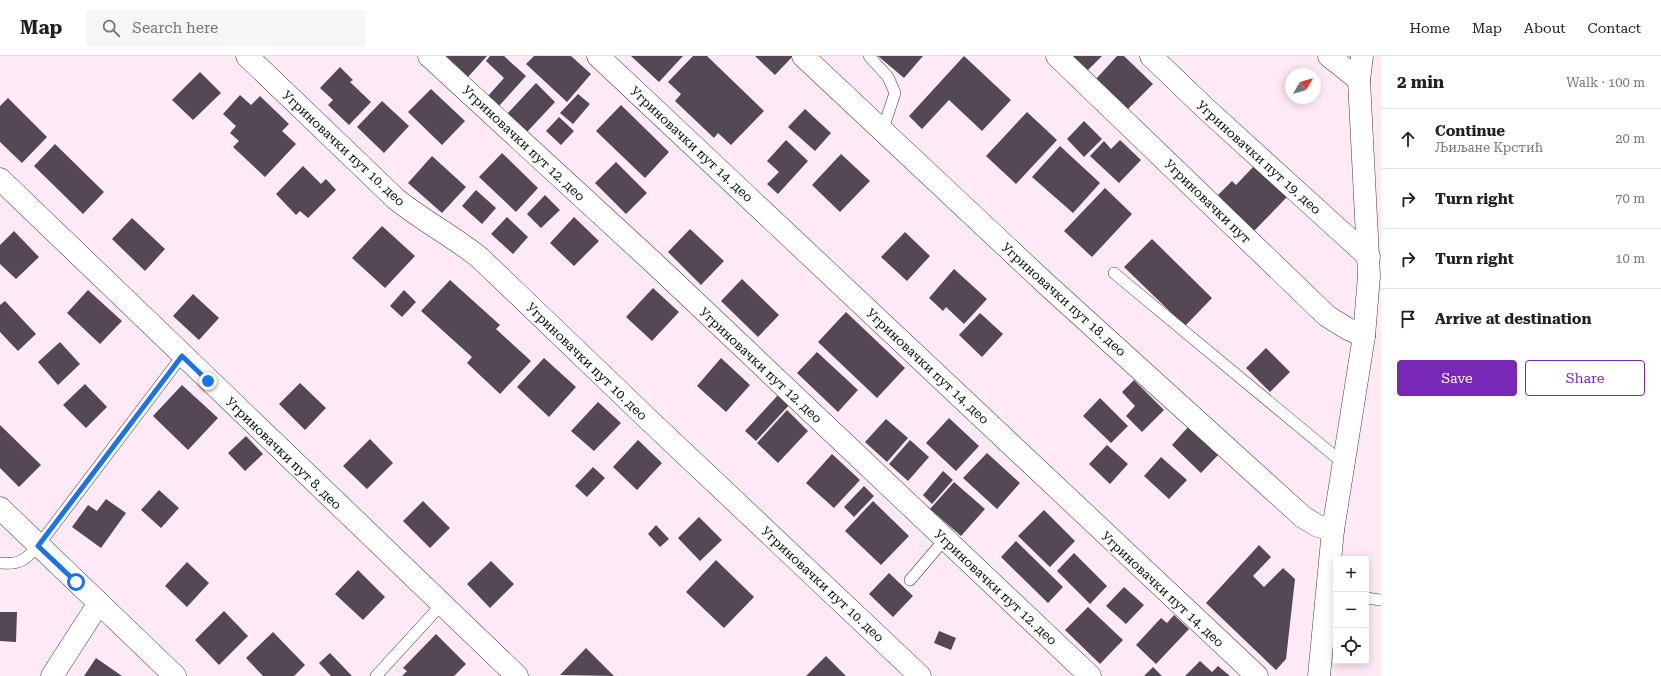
<!DOCTYPE html>
<html lang="en">
<head>
<meta charset="utf-8">
<style>
  :root { --surface:#fff; --page:#f6f6f6; --text:#202124; --muted:#757577; --line:#e0e0e0; --accent:#7828b6 }
  body { margin:0; font-family:"Roboto Serif",serif; background:var(--page); color:var(--text) }
  .controls { position:absolute; right:12px; bottom:12px; display:grid; overflow:hidden; border-radius:4px; box-shadow:0 2px 10px #0003 }
  .controls button { width:36px; height:36px; display:grid; place-items:center; padding:0; border:0; border-bottom:1px solid var(--line); background:var(--surface); color:var(--text); font:20px sans-serif }
  .compass { position:absolute; left:1285px; top:12px; width:36px; height:36px; border-radius:50%; background:var(--surface); box-shadow:0 2px 10px #0003; rotate:52deg }
  .stop { position:absolute; width:12px; height:12px; margin:-9px; border:3px solid #1a73e8; border-radius:50%; background:#fff }
  .stop.end { background:#1a73e8; border-color:#fff; box-shadow:0 1px 4px #0008 }
  .list { margin:0; padding:0; list-style:none }
  h2 { display:flex; justify-content:space-between; align-items:center; height:52px; margin:0; padding:0 16px; font-size:17px }
  h2 small { font-size:13px; font-weight:400; color:var(--muted) }
  .list li { display:grid; grid-template-columns:26px 1fr auto; gap:12px; align-items:center; box-sizing:border-box; height:60px; padding:0 16px; border-top:1px solid var(--line) }
  .list b { display:block; font-size:15px; white-space:nowrap }
  .list p { margin:0; font-size:13px; white-space:nowrap; color:var(--muted) }
  .list em { font-size:13px; font-style:normal; color:var(--muted) }
  .actions { display:flex; gap:8px; padding:12px 16px }
  .actions a { flex:1; padding:9px 0; border:1px solid var(--accent); border-radius:4px; text-align:center; font-size:14px; color:var(--accent) }
  .actions .main { background:var(--accent); color:#fff }
  .icon { flex:none; width:22px; height:22px; fill:none; stroke:currentColor; stroke-width:2; stroke-linecap:round; stroke-linejoin:round }
  .map { position:relative; flex:none; width:1381px; height:620px; overflow:hidden }
  header { display:flex; align-items:center; gap:24px; box-sizing:border-box; height:56px; padding:0 20px; background:var(--surface); border-bottom:1px solid var(--line) }
  header strong { font-size:19px }
  nav { display:flex; gap:22px; margin-inline-start:auto; font-size:14px }
  .search { width:280px; height:36px; background:var(--page); display:flex; align-items:center; gap:10px; box-sizing:border-box; padding:0 14px; border-radius:4px; color:var(--muted); font-size:15px }
  main { display:flex }
  aside { flex:1; background:var(--surface) }
  .map>svg:first-child { display:block }
  .building { fill:#534853 }
  .lines { fill:none; stroke-linecap:round; stroke-linejoin:round }
  .service-casing { stroke:#3e3e3e; stroke-width:12 }
  .minor-casing { stroke:#3e3e3e; stroke-width:23 }
  .tertiary-casing { stroke:#3e3e3e; stroke-width:23 }
  .service { stroke:#fff; stroke-width:11 }
  .minor { stroke:#fff; stroke-width:22 }
  .tertiary { stroke:#fff; stroke-width:22 }
  .route { stroke:#1a73e8; stroke-width:5 }
  .labels { text-anchor:middle; stroke-width:4; stroke-linejoin:round; paint-order:stroke }
  .street-label { font-size:13px; fill:#0b0b0b; stroke:#fff }
</style>
</head>
<body>
<header>
<strong>Map</strong>
<div class="search"><svg class="icon" aria-label="search" viewBox="0 0 24 24"><circle cx="10" cy="10" r="6"/><path d="M15 15l6 6"/></svg>Search here</div>
<nav><a>Home</a><a>Map</a><a>About</a><a>Contact</a></nav>
</header>
<main>
<div class="map">
<svg width="1381" height="620" viewBox="0 0 1381 620">
  <rect width="100%" height="100%" fill="#fee9f6"/>
  <path class="building" d="M446,0H487L468,21Z
    M490,0H504L526,20L499,50L488,40L504,22L486,5Z
    M534,0H571L591,18L567,46L526,8Z
    M631,0H683L659,26Z
    M693,0H707L764,55L731,89L718,77L714,82L675,45L681,38L668,26Z
    M755,0H793L775,19Z
    M878,0H923L904,22Z
    M964,0L1011,44L982,75L949,44L922,73L909,60Z
    M1072,0H1102L1087,15Z
    M1117,0H1124L1153,28L1128,53L1096,23Z
    M340,11L353,24L350,26L371,46L349,69L328,49L333,44L320,32Z
    M200,16L221,37L193,64L172,44Z
    M536,27L555,46L527,76L507,58Z
    M431,33L465,65L442,89L408,56Z
    M578,38L590,48L573,68L560,57Z
    M240,39L251,49L260,40L289,68L282,75L296,88L265,121L233,91L239,85L230,77L236,70L223,58Z
    M8,42L47,81L22,107L0,86V50Z
    M382,45L409,70L384,97L357,71Z
    M621,49L669,96L645,122L596,75Z
    M805,53L831,77L815,95L788,71Z
    M1027,56L1057,84L1016,128L986,100Z
    M559,61L574,75L561,89L546,75Z
    M1084,65L1102,83L1084,101L1067,83Z
    M786,84L808,105L778,138L767,128L779,116L767,105Z
    M1120,84L1141,104L1119,127L1090,100L1104,85L1111,93Z
    M55,88L104,136L83,158L34,110Z
    M1060,90L1100,127L1073,157L1032,121Z
    M502,97L538,132L516,156L479,121Z
    M841,98L870,125L840,156L812,129Z
    M432,100L466,131L442,157L408,127Z
    M616,106L647,137L626,158L595,127Z
    M303,110L321,128L326,123L336,134L308,162L300,155L296,159L276,138Z
    M1254,110L1287,141L1254,175L1218,139L1232,125L1236,129Z
    M1105,132L1132,158L1092,201L1064,175Z
    M476,134L496,152L482,168L462,150Z
    M545,139L560,154L541,172L527,158Z
    M507,161L528,181L513,198L491,178Z
    M574,161L599,185L574,210L550,187Z
    M132,162L165,193L145,215L112,183Z
    M382,170L415,200L385,232L352,202Z
    M690,173L724,205L701,229L668,196Z
    M14,175L39,201L16,223L0,208V189Z
    M905,176L930,200L907,225L881,201Z
    M1152,183L1212,242L1185,270L1124,211Z
    M954,213L987,243L964,268L946,251L943,255L929,242Z
    M742,223L779,259L758,281L721,245Z
    M450,224L500,269L496,273L531,305L500,338L467,307L472,301L421,255Z
    M653,232L679,256L652,285L626,261Z
    M88,234L122,265L100,288L67,257Z
    M404,234L416,246L402,261L390,250Z
    M193,238L219,262L199,284L173,260Z
    M5,245L36,278L18,295L0,276V249Z
    M846,256L905,312L877,342L818,286Z
    M980,257L1003,278L982,301L959,279Z
    M60,286L80,308L58,329L38,306Z
    M1266,292L1290,316L1270,336L1246,312Z
    M817,296L858,334L838,356L797,317Z
    M544,302L576,331L549,361L517,331Z
    M721,302L750,329L726,356L697,330Z
    M1134,324L1164,354L1142,376L1126,360L1135,350L1122,336Z
    M300,327L326,352L305,374L279,348Z
    M85,328L107,351L86,372L63,349Z
    M182,329L218,362L188,394L153,360Z
    M779,338L790,348L756,385L745,375Z
    M1100,342L1128,370L1111,387L1083,360Z
    M598,346L621,367L594,395L571,375Z
    M787,354L808,375L778,407L757,387Z
    M949,362L979,390L956,415L926,387Z
    M886,363L908,382L887,406L865,386Z
    M0,369L41,409L19,431L0,412Z
    M1189,370L1219,398L1201,417L1172,389Z
    M246,380L263,398L245,415L228,397Z
    M370,383L393,407L367,433L343,410Z
    M638,384L662,407L637,434L613,411Z
    M910,384L929,401L908,425L889,408Z
    M1107,389L1128,408L1110,428L1089,408Z
    M987,397L1020,427L997,453L963,422Z
    M832,398L860,424L834,452L806,427Z
    M1161,401L1187,424L1169,443L1144,420Z
    M593,411L605,422L587,441L575,430Z
    M943,415L953,424L932,448L923,439Z
    M954,426L985,453L961,480L930,453Z
    M864,430L874,440L854,461L844,451Z
    M159,434L179,452L161,472L141,454Z
    M106,443L126,457L101,492L72,471L88,449L97,455Z
    M423,445L450,472L430,492L403,465Z
    M873,445L909,480L881,509L845,475Z
    M1044,454L1075,485L1050,511L1018,480Z
    M699,461L722,484L700,505L678,482Z
    M656,469L669,483L660,491L648,478Z
    M1016,485L1063,531L1048,547L1001,501Z
    M1259,489L1271,501L1253,520L1264,531L1283,512L1295,523L1286,603L1276,614L1206,547Z
    M1074,497L1107,530L1090,548L1057,515Z
    M716,504L754,541L724,572L686,536Z
    M491,505L514,528L490,552L467,528Z
    M187,506L209,527L187,551L165,530Z
    M358,514L385,541L363,564L335,538Z
    M889,517L913,540L893,561L869,538Z
    M1124,531L1144,549L1126,568L1106,550Z
    M1088,551L1123,584L1100,608L1065,574Z
    M224,555L248,580L219,609L195,584Z
    M0,556H17L16,586L0,585Z
    M1174,559L1189,573L1156,608L1136,589L1161,562L1167,567Z
    M939,575L956,582L951,594L934,587Z
    M273,576L305,609L294,620H263L246,602Z
    M436,578L466,608L454,620H402L407,615L403,612Z
    M586,592L614,620L560,619Z
    M330,597L352,620H331L319,607Z
    M826,600L846,620H806Z
    M96,602L122,620H84Z
    M1200,605L1212,616L1218,610L1230,620H1185Z
    M1153,611L1162,620H1144Z"/>
  <g class="lines">
    <defs>
      <path id="service" d="M869,0L888,21L895,37L882,76
        M1114,217L1343,407
        M0,507C20,509 25,504 38,490L182,300
        M910,524L945,483
        M1366,542L1381,544
        M376,620L442,548"/>
      <path id="minor" d="M247,0L396,143C423,165 453,180 480,202L650,365L920,620
        M429,0L654,207L1090,620
        M598,0L1257,620
        M803,0L1045,227L1303,461L1318,470L1333,474
        M1057,0L1327,260L1348,273L1364,280
        M1151,0L1205,52L1369,201
        M1329,0L1359,24
        M0,123L517,620
        M52,620L99,547"/>
      <path id="tertiary" d="M0,452L175,620
        M1319,620L1333,474L1364,280L1369,220L1359,24L1362,0"/>
    </defs>
    <use href="#service" class="service-casing"/>
    <use href="#minor" class="minor-casing"/>
    <use href="#tertiary" class="tertiary-casing"/>
    <use href="#service" class="service"/>
    <use href="#minor" class="minor"/>
    <use href="#tertiary" class="tertiary"/>
  </g>
  <g class="lines">
    <path class="route" d="M76,526L38,490L182,300L208,325"/>
  </g>
  <g class="labels">
    <g class="street-label">
      <text transform="translate(524 87) rotate(43)" y="5">Угриновачки пут 12. део</text>
      <text transform="translate(692 88) rotate(43)" y="5">Угриновачки пут 14. део</text>
      <text transform="translate(344 92) rotate(43)" y="5">Угриновачки пут 10. део</text>
      <text transform="translate(1259 101) rotate(42)" y="5">Угриновачки пут 19. део</text>
      <text transform="translate(1208 145) rotate(44)" y="5">Угриновачки пут</text>
      <text transform="translate(1064 243) rotate(42)" y="5">Угриновачки пут 18. део</text>
      <text transform="translate(587 305) rotate(44)" y="5">Угриновачки пут 10. део</text>
      <text transform="translate(761 309) rotate(43)" y="5">Угриновачки пут 12. део</text>
      <text transform="translate(928 310) rotate(43)" y="5">Угриновачки пут 14. део</text>
      <text transform="translate(284 397) rotate(44)" y="5">Угриновачки пут 8. део</text>
      <text transform="translate(823 528) rotate(43)" y="5">Угриновачки пут 10. део</text>
      <text transform="translate(996 531) rotate(43)" y="5">Угриновачки пут 12. део</text>
      <text transform="translate(1163 533) rotate(43)" y="5">Угриновачки пут 14. део</text>
    </g>
  </g>
</svg>
<div class="controls">
<button>+</button>
<button>−</button>
<button><svg class="icon" aria-label="locate" viewBox="0 0 24 24"><circle cx="12" cy="12" r="6"/><path d="M12 2v4M12 18v4M2 12h4M18 12h4"/></svg></button>
</div>
<svg class="compass" viewBox="-18 -18 36 36"><path d="M0-13l5 13h-10z" fill="#e53935"/><path d="M0 13l5-13h-10z" fill="#757577"/></svg>
<div class="stop" style="left:76px;top:526px"></div>
<div class="stop end" style="left:208px;top:325px"></div>
</div>
<aside>
<h2>2 min<small>Walk · 100 m</small></h2>
<ul class="list">
<li><svg class="icon" aria-label="ahead" viewBox="0 0 24 24"><path d="M12 20V5M6 11l6-6 6 6"/></svg><div><b>Continue</b><p>Љиљане Крстић</p></div><em>20 m</em></li>
<li><svg class="icon" aria-label="right" viewBox="0 0 24 24"><path d="M7 20v-9h11M14 6l5 5-5 5"/></svg><div><b>Turn right</b></div><em>70 m</em></li>
<li><svg class="icon" aria-label="right" viewBox="0 0 24 24"><path d="M7 20v-9h11M14 6l5 5-5 5"/></svg><div><b>Turn right</b></div><em>10 m</em></li>
<li><svg class="icon" aria-label="arrive" viewBox="0 0 24 24"><path d="M6 21V4h12l-3 4 3 4H6"/></svg><div><b>Arrive at destination</b></div></li>
</ul>
<div class="actions"><a class="main">Save</a><a>Share</a></div>
</aside>
</main>
</body>
</html>
